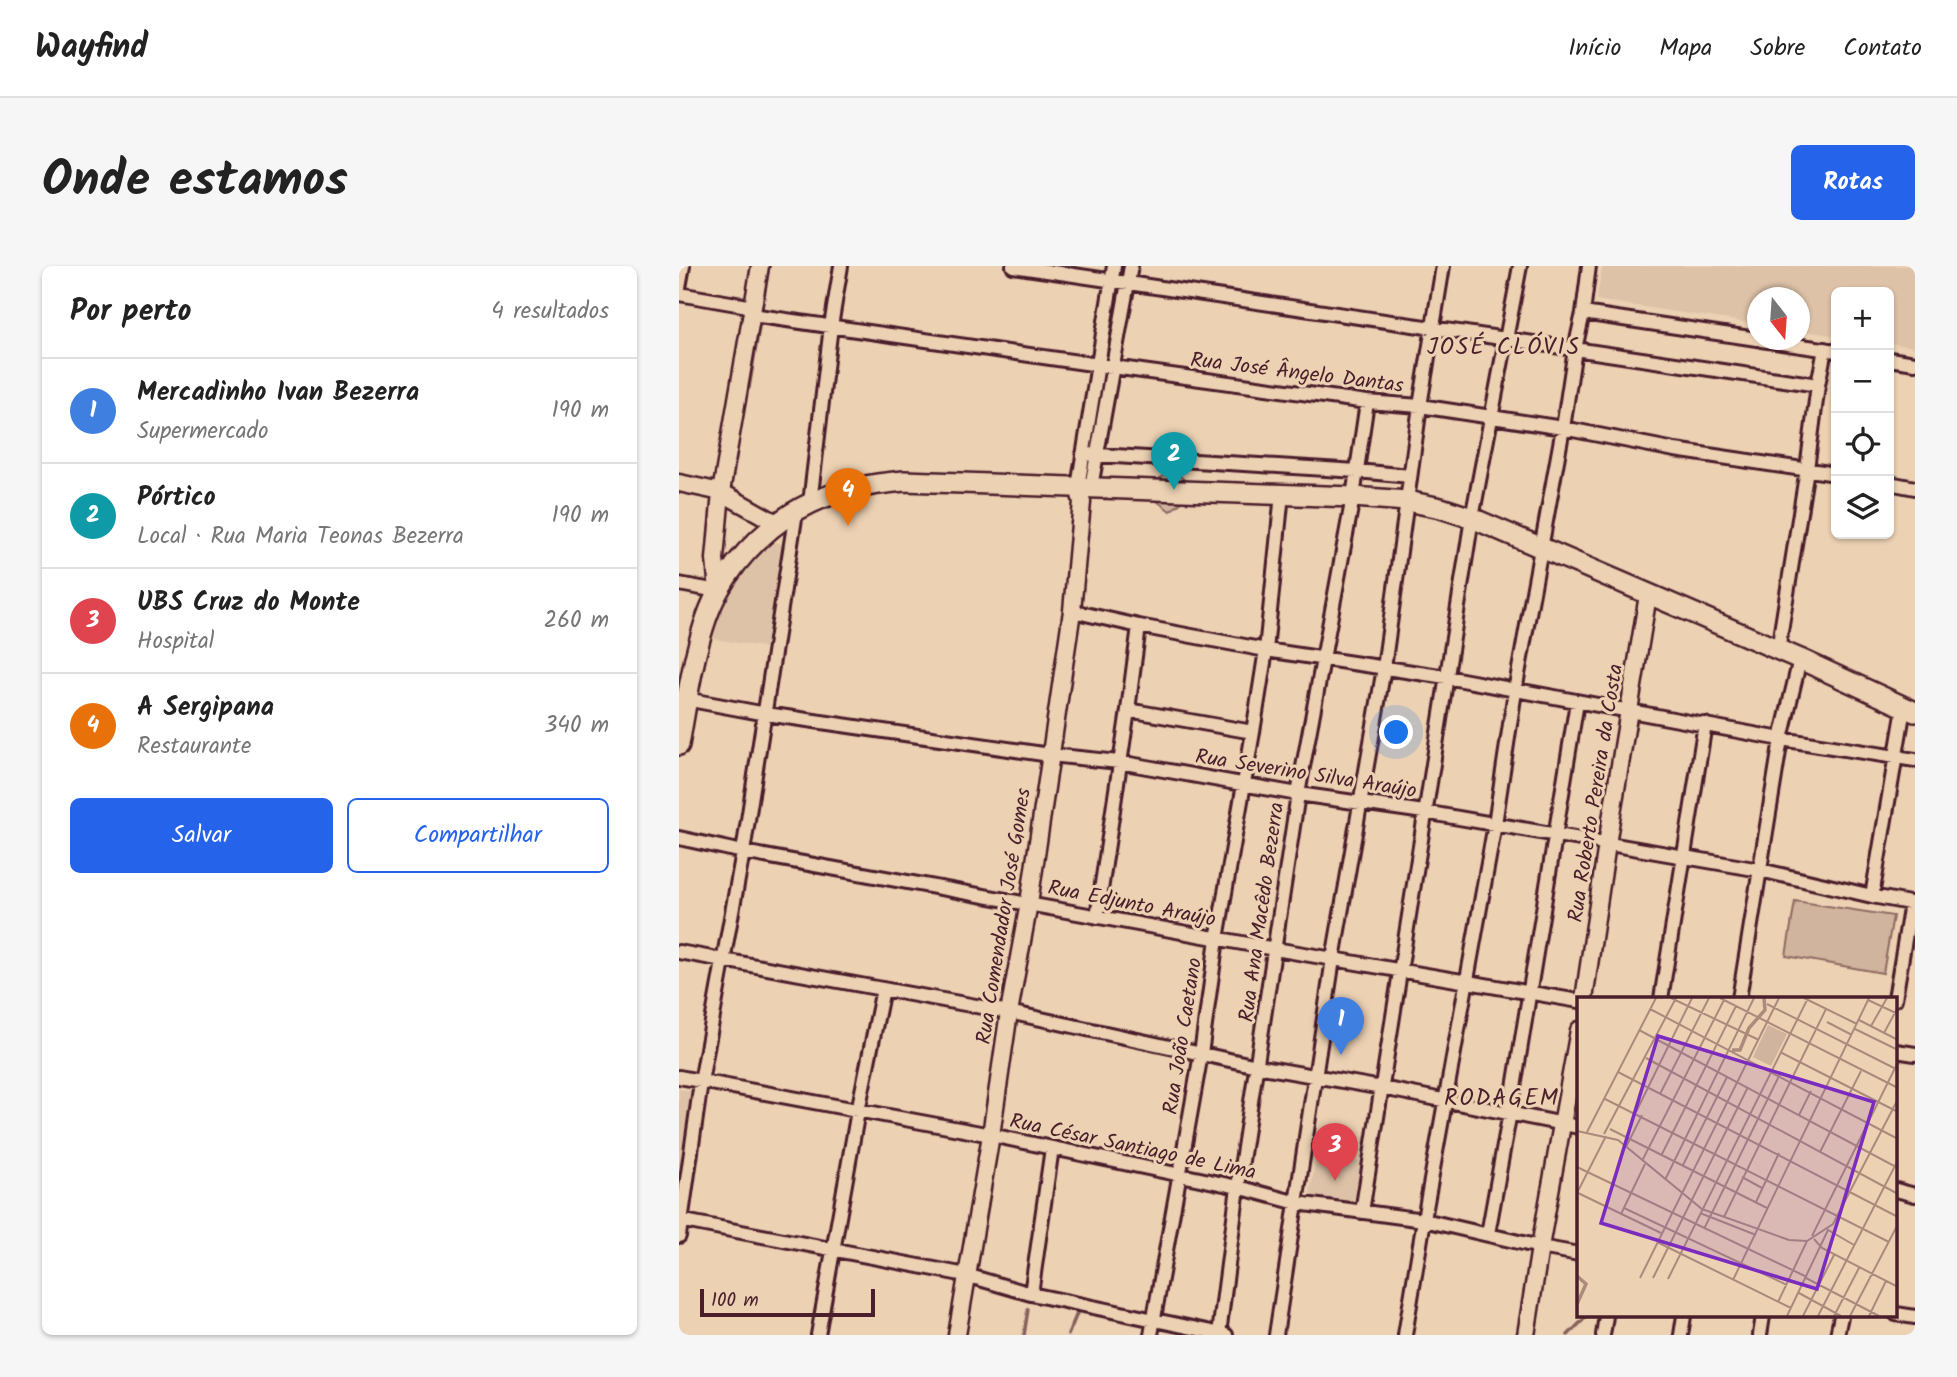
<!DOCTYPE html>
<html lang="pt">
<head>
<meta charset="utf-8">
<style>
  :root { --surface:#fff; --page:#f6f6f6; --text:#222; --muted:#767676; --line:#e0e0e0; --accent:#2563eb }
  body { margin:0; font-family:Kalam,sans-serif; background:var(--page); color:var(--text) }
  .controls { position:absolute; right:21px; top:21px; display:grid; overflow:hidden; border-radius:10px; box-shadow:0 2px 5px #0004 }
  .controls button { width:63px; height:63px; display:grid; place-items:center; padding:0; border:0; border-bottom:2px solid var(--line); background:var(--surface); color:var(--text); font:35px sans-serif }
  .compass { position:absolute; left:1068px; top:21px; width:63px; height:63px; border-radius:50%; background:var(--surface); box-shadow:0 2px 5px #0004; rotate:163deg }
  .scale { position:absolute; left:21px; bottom:18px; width:175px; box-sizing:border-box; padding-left:7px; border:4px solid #4a1f2b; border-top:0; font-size:19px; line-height:24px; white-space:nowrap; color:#4a1f2b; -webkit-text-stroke:5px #ecd1b3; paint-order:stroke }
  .you { position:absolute; left:718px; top:467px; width:24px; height:24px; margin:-18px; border:5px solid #fff; border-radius:50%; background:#1a73e8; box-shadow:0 0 0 10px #1a73e833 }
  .badge { display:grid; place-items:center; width:46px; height:46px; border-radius:50%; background:var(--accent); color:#fff; font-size:23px; font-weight:700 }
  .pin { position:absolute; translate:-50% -58px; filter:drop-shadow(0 2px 4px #0008) }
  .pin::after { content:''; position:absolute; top:37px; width:24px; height:21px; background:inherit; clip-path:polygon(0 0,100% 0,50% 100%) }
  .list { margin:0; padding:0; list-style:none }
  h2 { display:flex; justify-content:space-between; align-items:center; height:91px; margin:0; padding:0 28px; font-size:30px }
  h2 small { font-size:23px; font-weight:400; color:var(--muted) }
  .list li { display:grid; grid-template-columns:46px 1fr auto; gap:21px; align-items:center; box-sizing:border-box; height:105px; padding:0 28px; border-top:2px solid var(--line) }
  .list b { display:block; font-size:26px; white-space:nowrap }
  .list p { margin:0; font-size:23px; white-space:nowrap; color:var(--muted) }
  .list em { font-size:23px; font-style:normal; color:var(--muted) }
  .actions { display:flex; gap:14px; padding:21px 28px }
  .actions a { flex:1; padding:16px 0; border:2px solid var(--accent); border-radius:10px; text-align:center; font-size:24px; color:var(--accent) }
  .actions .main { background:var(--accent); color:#fff }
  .icon { flex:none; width:38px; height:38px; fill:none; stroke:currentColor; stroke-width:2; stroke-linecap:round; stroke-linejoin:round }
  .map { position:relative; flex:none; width:1236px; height:1069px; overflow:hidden; border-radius:10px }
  header { display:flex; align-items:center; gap:42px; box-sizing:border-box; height:98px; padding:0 35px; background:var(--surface); border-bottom:2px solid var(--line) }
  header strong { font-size:33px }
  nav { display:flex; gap:38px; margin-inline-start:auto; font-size:24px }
  .intro { display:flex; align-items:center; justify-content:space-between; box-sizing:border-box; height:168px; padding:0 42px }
  h1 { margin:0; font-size:49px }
  .button { padding:18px 32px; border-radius:10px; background:var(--accent); color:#fff; font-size:24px; font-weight:700 }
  main { display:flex; gap:42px; padding:0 42px }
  aside { flex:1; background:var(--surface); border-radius:10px; box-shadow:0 2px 5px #0004 }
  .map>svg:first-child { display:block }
  .built { fill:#dec2a8 }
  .green { fill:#d1b49d; stroke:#8e6a64; stroke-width:2 }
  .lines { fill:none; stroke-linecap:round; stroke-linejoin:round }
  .stream { stroke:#85605c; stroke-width:3.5 }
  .minor-casing { stroke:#4a1f2b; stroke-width:18 }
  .tertiary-casing { stroke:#4a1f2b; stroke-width:21 }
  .primary-casing { stroke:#4a1f2b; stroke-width:24 }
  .minor { stroke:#ecd1b3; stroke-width:12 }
  .tertiary { stroke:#ecd1b3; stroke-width:16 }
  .primary { stroke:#ecd1b3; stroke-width:19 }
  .labels { text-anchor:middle; stroke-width:6; stroke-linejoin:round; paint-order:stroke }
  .street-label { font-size:21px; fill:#4a1f2b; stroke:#ecd1b3 }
  .neighbourhood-label { font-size:23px; letter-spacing:2px; fill:#4a1f2b; stroke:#ecd1b3 }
  .inset-river { fill:none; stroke:#ac8b7d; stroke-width:3.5 }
  .inset-road { fill:none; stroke:#ab8a7d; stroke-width:2 }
  .view { fill:#7b2cbf; fill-opacity:0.15; stroke:#7b2cbf; stroke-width:3.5 }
  .inset-edge { fill:none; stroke:#4a1f2b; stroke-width:3.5 }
</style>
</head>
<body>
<header>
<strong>Wayfind</strong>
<nav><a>Início</a><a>Mapa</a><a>Sobre</a><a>Contato</a></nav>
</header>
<div class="intro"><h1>Onde estamos</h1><a class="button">Rotas</a></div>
<main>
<aside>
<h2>Por perto<small>4 resultados</small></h2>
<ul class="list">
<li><span class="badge" style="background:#3f7fe0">1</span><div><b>Mercadinho Ivan Bezerra</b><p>Supermercado</p></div><em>190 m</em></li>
<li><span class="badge" style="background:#0f9aa8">2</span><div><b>Pórtico</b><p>Local · Rua Maria Teonas Bezerra</p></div><em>190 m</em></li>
<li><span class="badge" style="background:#e0444e">3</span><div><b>UBS Cruz do Monte</b><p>Hospital</p></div><em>260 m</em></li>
<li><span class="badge" style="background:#e8710a">4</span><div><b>A Sergipana</b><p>Restaurante</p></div><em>340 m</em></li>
</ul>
<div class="actions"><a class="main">Salvar</a><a>Compartilhar</a></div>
</aside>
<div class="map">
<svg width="1236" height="1069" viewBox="0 0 1236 1069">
  <rect width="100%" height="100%" fill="#ecd1b3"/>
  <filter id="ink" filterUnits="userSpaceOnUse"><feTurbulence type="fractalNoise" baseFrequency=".0143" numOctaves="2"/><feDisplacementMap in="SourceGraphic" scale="14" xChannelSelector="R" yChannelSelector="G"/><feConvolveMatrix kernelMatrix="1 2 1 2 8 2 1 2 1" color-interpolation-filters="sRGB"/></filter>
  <g filter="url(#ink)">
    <path class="built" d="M924,0H1236V81L1210,77V26H1157V70L1121,64L1120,32H1078V58L917,34Z
      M95,276L105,278L108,286L90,382L30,372L46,334L57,316L82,285Z
      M0,823L12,825L0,901Z
      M637,889L683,896L676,942L630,935Z"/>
    <path class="green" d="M493,203L509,217L507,233L491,245L474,232L476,216Z
      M1116,635L1214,650L1204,707L1107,690Z"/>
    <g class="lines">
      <path class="stream" d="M70,122L90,0
        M345,1069L349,1043
        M389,1069L399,1045
        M889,1069L908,1050"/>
      <defs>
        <path id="minor" d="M334,0L1139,119
          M0,22L4,0
          M0,28L75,41
          M904,47L1078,73
          M73,49L434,101L688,136L741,140L884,162L996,184L1157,208
          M1082,74L1157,85
          M1210,93L1236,97
          M404,188L678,205L731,210
          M1210,217L1236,222
          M399,221L435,0
          M412,221L452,0
          M131,237L152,60L162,0
          M0,318L39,325
          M393,345L460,360L587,384L767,411L1102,473L1236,494
          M1099,384L1128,203L1139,119L1146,83
          M1,432L87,448L371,489L440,496L619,528L745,546L1081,604L1193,630L1236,638
          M449,444L574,466
          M0,572L64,586L596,683L900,735
          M1193,630L1225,442
          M418,651L449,444L460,360
          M0,686L330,746L578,800L703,822L900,861
          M982,733L1026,458
          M1060,733L1102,473L1121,393
          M1216,733L1232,637
          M1217,785L1236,788
          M0,811L312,869L559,921L618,937L745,954L861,981L900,988
          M1217,924L1236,929
          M683,946L793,252L841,0
          M0,954L287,1009L352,1028L547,1069
          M809,968L831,846L898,436
          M0,970L22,816L64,586L117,246
          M352,1028L373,882
          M1217,1048L1236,1051
          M540,1068L559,921L619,528L674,231L688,136
          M139,1069L179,845L204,723
          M472,1069L522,788L538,673L574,466L587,384L603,228
          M597,1069L654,693L705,402L741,140L764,0
          M726,1069L747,942L816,558L836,425L884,162L896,83L904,47L910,0
          M924,1069L927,1050
          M1002,1069L1005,1050
          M1081,1069L1084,1050
          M1158,1069L1162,1050"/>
        <path id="tertiary" d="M0,217L42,226L99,258
          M39,325L36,293L42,226L81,0
          M905,733L928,578L969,329
          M278,1069L312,869L330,746L350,637L393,345L403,236L399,221
          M847,1069L861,981L900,764"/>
        <path id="primary" d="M0,479C8,434 17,364 40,324C59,289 95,254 132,237C161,223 193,218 225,215L674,231L728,235L762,242L793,252L1121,393L1236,446"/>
      </defs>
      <use href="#minor" class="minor-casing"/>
      <use href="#tertiary" class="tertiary-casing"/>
      <use href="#primary" class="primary-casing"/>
      <use href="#minor" class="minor"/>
      <use href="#tertiary" class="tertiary"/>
      <use href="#primary" class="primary"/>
    </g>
  </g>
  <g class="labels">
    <g class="street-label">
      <text transform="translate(618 106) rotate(7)" y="7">Rua José Ângelo Dantas</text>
      <text transform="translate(627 507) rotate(9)" y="7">Rua Severino Silva Araújo</text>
      <text transform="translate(916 527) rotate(-81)" y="7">Rua Roberto Pereira da Costa</text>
      <text transform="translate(453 637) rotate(11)" y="7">Rua Edjunto Araújo</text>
      <text transform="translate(582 646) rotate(-82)" y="7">Rua Ana Macêdo Bezerra</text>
      <text transform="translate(324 650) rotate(-81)" y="7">Rua Comendador José Gomes</text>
      <text transform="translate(503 770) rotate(-81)" y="7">Rua João Caetano</text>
      <text transform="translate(454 880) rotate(12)" y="7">Rua César Santiago de Lima</text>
    </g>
    <g class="neighbourhood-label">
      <text x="825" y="88">JOSÉ CLÓVIS</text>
      <text x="823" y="839">RODAGEM</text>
    </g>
  </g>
  <g transform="translate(898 731)">
    <rect width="320" height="320" fill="#ecd1b3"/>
    <path d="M191,28L210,37L194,69L176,60Z" fill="#d1b49d"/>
    <path class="inset-river" d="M155,53H163L172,31L188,13L187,1M0,279L9,287L0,307"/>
    <path class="inset-road" d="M94,1L182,43M143,1L321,91M227,1L280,27M291,3L321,17M190,7L321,73M73,12L321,142M282,23L321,43M250,25L275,38M294,29L310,1M278,32L321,53M62,33L321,171M307,36L321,10M203,55L321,115M69,61L321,197M41,75L321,220M83,97L132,1M28,102L312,245M59,115L115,1M222,118L234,94M33,132L190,211M0,134L41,143L125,212L212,243L230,244L256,227L321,102M10,135L79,1M27,137L99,1M49,150L65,118M243,155L284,74M85,157L159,9M65,164L147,3M106,168L150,80M0,170L230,280M165,180L185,191M88,183L177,1M0,196L29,139M1,196L84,236M179,205L202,156M47,211L210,288M123,216L179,238M44,217L68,167M147,220L249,12M127,232L203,77M235,239L321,65M237,242L245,251L321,290M80,245L214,311M63,281L202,1M76,281L171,90M229,281L302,319M91,282L231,1M156,283L292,1M222,296L264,319M201,305L230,244M210,319L251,233L277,248M226,319L257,258M241,319L321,163M257,319L282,271M273,319L321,227M292,319L309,284"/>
    <path class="view" d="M81,39L297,105L240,292L24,226Z"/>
    <rect width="320" height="320" class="inset-edge"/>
  </g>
</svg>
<div class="controls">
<button>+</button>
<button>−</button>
<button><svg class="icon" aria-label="locate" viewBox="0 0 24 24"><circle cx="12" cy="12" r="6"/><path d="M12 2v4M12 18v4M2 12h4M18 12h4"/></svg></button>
<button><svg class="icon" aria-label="layers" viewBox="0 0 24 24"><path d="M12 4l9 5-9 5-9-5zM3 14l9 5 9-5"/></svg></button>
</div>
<svg class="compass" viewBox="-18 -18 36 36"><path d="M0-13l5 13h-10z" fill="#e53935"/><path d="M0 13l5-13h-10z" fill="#767676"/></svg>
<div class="scale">100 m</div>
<div class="you"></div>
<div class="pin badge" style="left:662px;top:789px;background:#3f7fe0">1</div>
<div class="pin badge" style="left:495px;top:224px;background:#0f9aa8">2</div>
<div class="pin badge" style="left:656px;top:915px;background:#e0444e">3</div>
<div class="pin badge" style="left:169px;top:260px;background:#e8710a">4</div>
</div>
</main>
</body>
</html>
